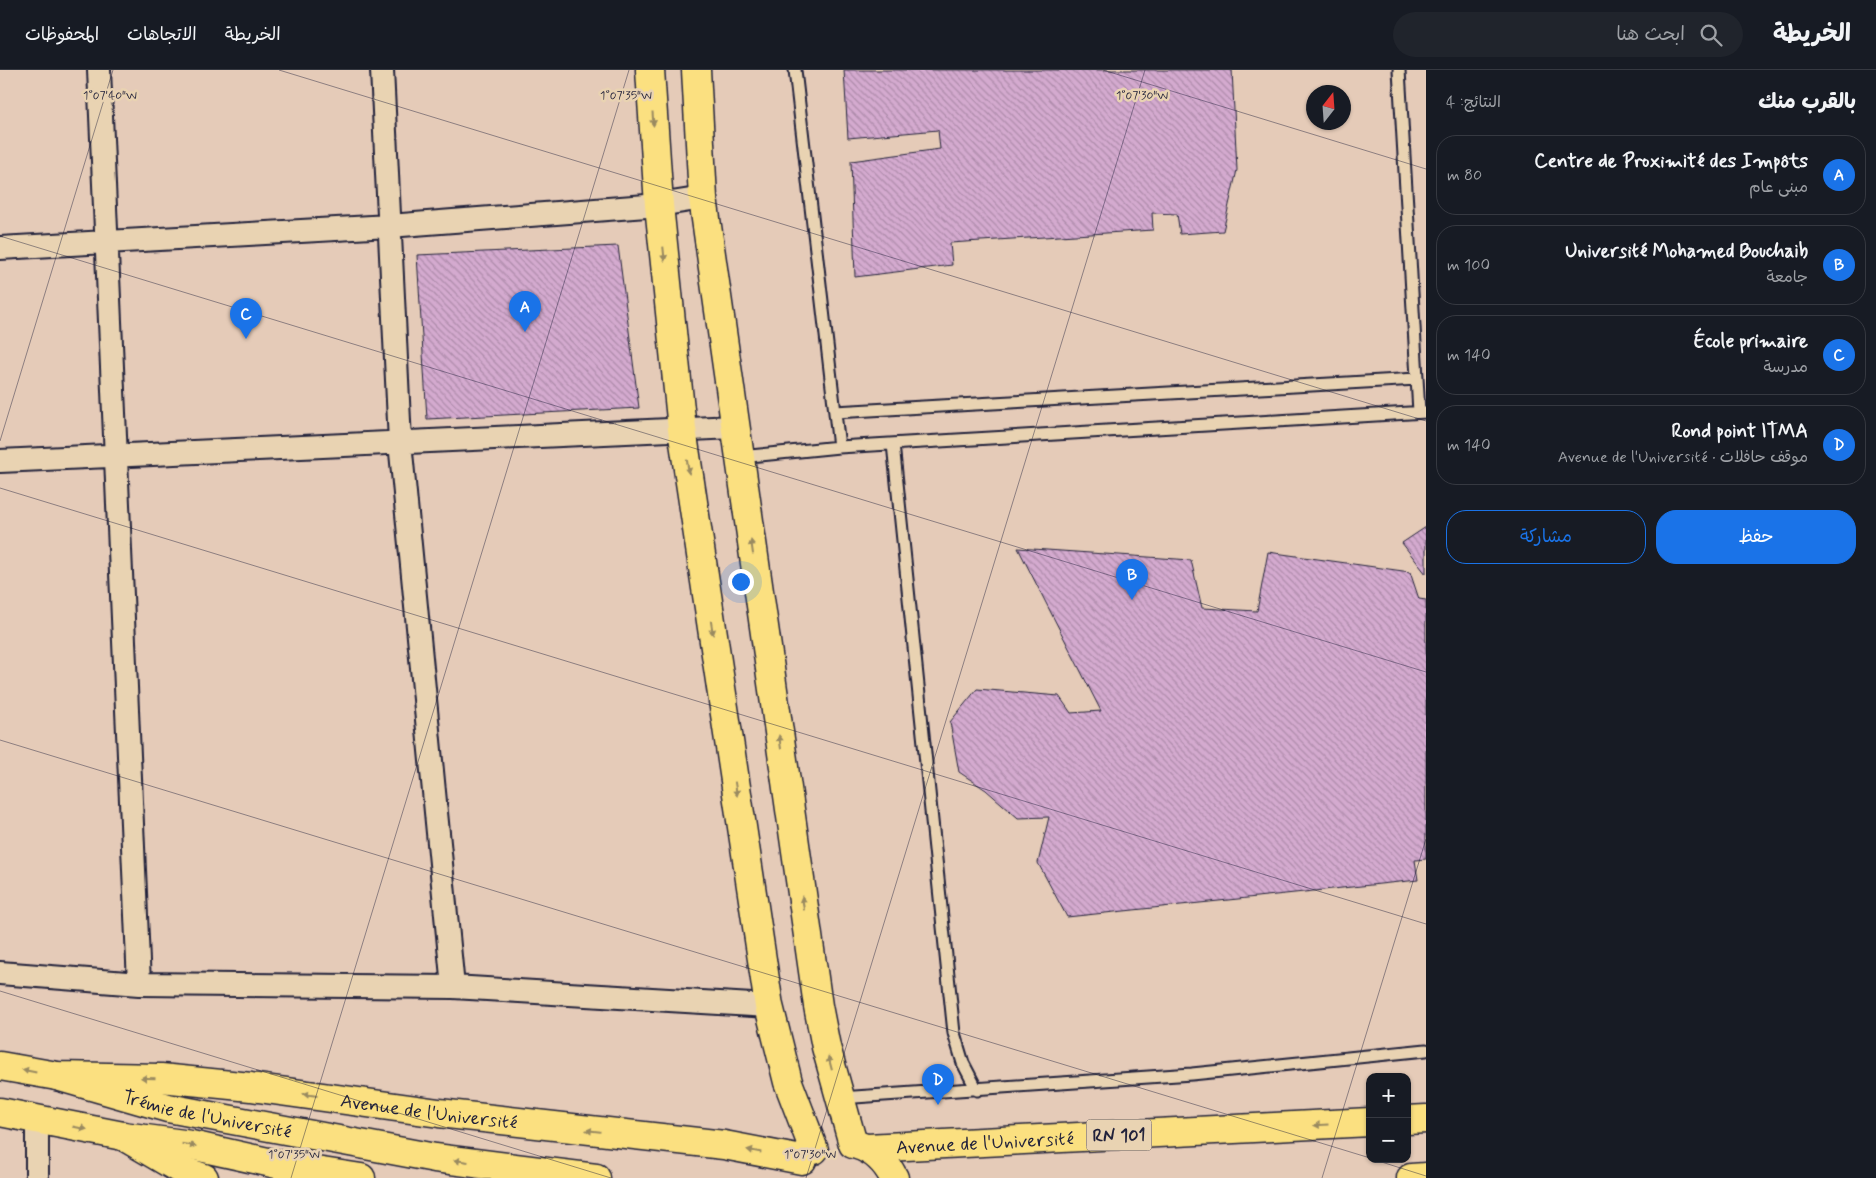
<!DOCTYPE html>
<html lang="ar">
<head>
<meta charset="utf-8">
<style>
  :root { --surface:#171b24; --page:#20242c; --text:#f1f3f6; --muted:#9ea1a6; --line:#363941; --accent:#1a73e8 }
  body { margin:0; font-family:Mynerve,"Playpen Sans Arabic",sans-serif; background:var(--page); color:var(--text); direction:rtl }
  .controls { position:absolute; right:15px; bottom:15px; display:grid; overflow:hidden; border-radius:10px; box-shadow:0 1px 4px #0004 }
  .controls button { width:45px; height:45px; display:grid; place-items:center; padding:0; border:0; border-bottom:1px solid var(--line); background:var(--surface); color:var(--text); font:25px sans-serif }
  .compass { position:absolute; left:1306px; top:15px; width:45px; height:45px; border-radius:50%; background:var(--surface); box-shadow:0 1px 4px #0004; rotate:17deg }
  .you { position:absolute; left:740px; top:511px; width:18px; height:18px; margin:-12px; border:4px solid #fff; border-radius:50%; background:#1a73e8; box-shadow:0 0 0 8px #1a73e833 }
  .badge { display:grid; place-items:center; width:32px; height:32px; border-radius:50%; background:var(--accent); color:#fff; font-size:16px; font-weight:700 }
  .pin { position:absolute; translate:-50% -41px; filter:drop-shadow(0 1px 2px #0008) }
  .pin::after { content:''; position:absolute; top:26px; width:18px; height:15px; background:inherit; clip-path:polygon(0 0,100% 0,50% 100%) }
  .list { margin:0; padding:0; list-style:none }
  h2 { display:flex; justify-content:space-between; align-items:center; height:65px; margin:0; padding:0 20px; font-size:21px }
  h2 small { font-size:16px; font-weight:400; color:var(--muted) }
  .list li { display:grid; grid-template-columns:32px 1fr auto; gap:15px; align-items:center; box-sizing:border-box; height:80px; margin:0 10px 10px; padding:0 10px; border:1px solid var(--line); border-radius:20px }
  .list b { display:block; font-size:19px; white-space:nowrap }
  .list p { margin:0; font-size:16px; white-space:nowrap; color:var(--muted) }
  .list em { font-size:16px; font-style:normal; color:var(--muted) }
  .actions { display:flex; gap:10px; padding:15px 20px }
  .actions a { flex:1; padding:11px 0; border:1px solid var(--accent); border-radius:20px; text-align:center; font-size:18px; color:var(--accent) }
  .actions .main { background:var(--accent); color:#fff }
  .icon { flex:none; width:28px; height:28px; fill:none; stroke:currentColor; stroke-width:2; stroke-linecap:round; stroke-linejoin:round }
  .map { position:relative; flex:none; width:1426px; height:1108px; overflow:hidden; direction:ltr }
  header { display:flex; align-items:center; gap:30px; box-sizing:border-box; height:70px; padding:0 25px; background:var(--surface); border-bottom:1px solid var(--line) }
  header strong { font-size:24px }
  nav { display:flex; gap:28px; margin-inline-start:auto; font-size:18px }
  .search { width:350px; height:45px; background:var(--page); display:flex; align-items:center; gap:12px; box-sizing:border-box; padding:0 18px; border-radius:28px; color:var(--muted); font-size:19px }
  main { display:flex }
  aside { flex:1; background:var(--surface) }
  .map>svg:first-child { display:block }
  .building { fill:url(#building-back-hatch); stroke:#22223b }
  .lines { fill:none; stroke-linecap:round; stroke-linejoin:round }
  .service-casing { stroke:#22223b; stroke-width:15 }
  .minor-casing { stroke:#22223b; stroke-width:26 }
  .primary-casing { stroke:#22223b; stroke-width:31 }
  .trunk-casing { stroke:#22223b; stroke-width:31 }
  .service { stroke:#e9d3b2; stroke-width:11 }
  .minor { stroke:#e9d3b2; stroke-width:22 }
  .primary { stroke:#fbe080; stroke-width:28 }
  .trunk { stroke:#fbe080; stroke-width:28 }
  .oneway { fill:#998a61 }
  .ticks { fill:none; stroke:#22223b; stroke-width:1; stroke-opacity:0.45 }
  .labels { text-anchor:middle; stroke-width:5; stroke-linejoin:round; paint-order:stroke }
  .shield { fill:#e9d3b2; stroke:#5e575f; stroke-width:1 }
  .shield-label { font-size:18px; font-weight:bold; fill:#22223b }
  .street-label { font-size:19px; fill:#22223b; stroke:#e9d3b2 }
  .ticks-label { font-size:12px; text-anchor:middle; fill:#22223b; stroke:#e9d3b2; stroke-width:5; stroke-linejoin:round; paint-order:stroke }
</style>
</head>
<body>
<header>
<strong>الخريطة</strong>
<div class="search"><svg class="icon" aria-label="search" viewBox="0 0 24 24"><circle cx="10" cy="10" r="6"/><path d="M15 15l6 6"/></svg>ابحث هنا</div>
<nav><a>الخريطة</a><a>الاتجاهات</a><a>المحفوظات</a></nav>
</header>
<main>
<aside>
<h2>بالقرب منك<small>النتائج: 4</small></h2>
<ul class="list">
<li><span class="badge">A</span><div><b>Centre de Proximité des Impôts</b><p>مبنى عام</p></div><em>80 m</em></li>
<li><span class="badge">B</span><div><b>Université Mohamed Bouchaib</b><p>جامعة</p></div><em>100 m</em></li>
<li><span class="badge">C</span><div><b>École primaire</b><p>مدرسة</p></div><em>140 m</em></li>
<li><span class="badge">D</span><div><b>Rond point ITMA</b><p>موقف حافلات · Avenue de l'Université</p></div><em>140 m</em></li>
</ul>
<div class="actions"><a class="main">حفظ</a><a>مشاركة</a></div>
</aside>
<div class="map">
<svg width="1426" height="1108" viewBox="0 0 1426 1108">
  <defs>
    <pattern id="building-back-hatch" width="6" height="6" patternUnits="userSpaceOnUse" patternTransform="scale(1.25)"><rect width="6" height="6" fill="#d4aacf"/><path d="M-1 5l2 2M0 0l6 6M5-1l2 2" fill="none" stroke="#ac8aa9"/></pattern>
  </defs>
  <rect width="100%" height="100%" fill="#e5cbb8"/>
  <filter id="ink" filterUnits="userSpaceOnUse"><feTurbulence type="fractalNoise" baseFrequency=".02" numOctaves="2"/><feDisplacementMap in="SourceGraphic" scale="10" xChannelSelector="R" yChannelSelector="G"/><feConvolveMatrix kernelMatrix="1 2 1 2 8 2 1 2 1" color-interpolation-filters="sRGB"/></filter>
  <g filter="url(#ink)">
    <path class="building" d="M844,0H1232L1237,100L1223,161L1180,164L1177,144L1152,143L1153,160L950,173L952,195L855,207L851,91L940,79L938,60L848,68Z
      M618,176L639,338L427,349L417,185Z
      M1426,457V504L1402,473Z
      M1018,478L1191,490L1202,538L1257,541L1268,482L1410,502L1419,529L1426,530V789L1415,790L1418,810L1067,847L1038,793L1049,747L1018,748L986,720L959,702L950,652L977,619L1059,626L1071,643L1101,641Z"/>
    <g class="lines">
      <defs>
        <path id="service" d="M795,0L839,377
          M1399,0L1419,342
          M835,342L1417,309
          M893,374L954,963L963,993L977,1020
          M740,387L839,377L1426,342
          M840,1028L1192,1004L1426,980"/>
        <path id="minor" d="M99,0L139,914
          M382,0L400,372L453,917
          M0,178L389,156L659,135L703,128
          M0,391L734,357
          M0,903L139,914L453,917L769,936
          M37,1049V1108"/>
        <g id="primary">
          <path d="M650,0L659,135L682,359L769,936L788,1012L814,1080"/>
          <path d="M696,0L703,128L818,936L826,977L853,1074"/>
          <path id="s1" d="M0,996L57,1006L161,1008L251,1017L439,1043L724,1075L802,1090"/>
          <path d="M0,1042L123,1066L181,1100L204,1108"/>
          <path d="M1407,1050L1426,1049"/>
          <path d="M857,1075C874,1080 886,1092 894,1108"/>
          <path id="s2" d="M867,1078L1370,1052"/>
        </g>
        <g id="trunk">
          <path id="s3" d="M57,1006L168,1038L435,1088L596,1108"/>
          <path d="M123,1066L191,1075L290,1097L361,1108"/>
          <path d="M1411,1108L1426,1107"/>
        </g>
      </defs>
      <use href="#service" class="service-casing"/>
      <use href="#minor" class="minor-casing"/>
      <use href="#primary" class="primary-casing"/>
      <use href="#trunk" class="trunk-casing"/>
      <use href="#service" class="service"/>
      <use href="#minor" class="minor"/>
      <use href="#primary" class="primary"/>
      <use href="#trunk" class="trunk"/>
    </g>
    <defs><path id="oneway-solid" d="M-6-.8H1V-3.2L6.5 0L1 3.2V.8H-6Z" transform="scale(1.25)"/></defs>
    <g class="oneway">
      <use href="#oneway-solid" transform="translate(653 49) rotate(86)"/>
      <use href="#oneway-solid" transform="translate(664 184) rotate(84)"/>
      <use href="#oneway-solid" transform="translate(688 397) rotate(81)"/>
      <use href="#oneway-solid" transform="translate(752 477) rotate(-98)"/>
      <use href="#oneway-solid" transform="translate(712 558) rotate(81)"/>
      <use href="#oneway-solid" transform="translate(780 672) rotate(-98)"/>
      <use href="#oneway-solid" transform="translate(736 719) rotate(81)"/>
      <use href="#oneway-solid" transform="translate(803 833) rotate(-98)"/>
      <use href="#oneway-solid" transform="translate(830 993) rotate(-105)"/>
      <use href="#oneway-solid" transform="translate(29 1001) rotate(-169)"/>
      <use href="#oneway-solid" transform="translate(148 1008) rotate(-179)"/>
      <use href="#oneway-solid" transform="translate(310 1025) rotate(-172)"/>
      <use href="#oneway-solid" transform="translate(1321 1055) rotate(177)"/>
      <use href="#oneway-solid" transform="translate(80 1058) rotate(11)"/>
      <use href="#oneway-solid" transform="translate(593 1061) rotate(-174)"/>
      <use href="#oneway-solid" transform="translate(189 1075) rotate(9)"/>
      <use href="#oneway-solid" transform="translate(754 1081) rotate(-169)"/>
      <use href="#oneway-solid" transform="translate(461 1091) rotate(-173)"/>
    </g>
  </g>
  <path class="ticks" d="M279,0L1426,351M1103,0L1426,99M0,166L1426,602M0,371L113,0M0,418L1426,854M0,670L1370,1088M0,921L611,1108M1372,1089L1426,1106M291,1108L629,0M806,1108L1145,0M1322,1108L1426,769"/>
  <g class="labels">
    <rect class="shield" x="1086.5" y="1049.5" width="65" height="31" rx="4"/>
    <g class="shield-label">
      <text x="1119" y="1071">RN 101</text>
    </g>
    <g class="street-label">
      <text dy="7" stroke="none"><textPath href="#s1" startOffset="432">Avenue de l'Université</textPath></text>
      <text dy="7" stroke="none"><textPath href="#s3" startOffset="155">Trémie de l'Université</textPath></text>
      <text dy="7" stroke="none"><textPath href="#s2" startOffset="118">Avenue de l'Université</textPath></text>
    </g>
  </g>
  <g class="ticks-label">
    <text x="110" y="29">1°07'40"W</text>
    <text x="626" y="29">1°07'35"W</text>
    <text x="1142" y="29">1°07'30"W</text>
    <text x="294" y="1088">1°07'35"W</text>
    <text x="810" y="1088">1°07'30"W</text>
  </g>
</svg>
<div class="controls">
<button>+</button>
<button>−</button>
</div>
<svg class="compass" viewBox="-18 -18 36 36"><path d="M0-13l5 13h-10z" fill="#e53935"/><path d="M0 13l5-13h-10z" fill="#9ea1a6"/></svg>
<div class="you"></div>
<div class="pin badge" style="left:525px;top:262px">A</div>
<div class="pin badge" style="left:1132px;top:530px">B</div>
<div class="pin badge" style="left:246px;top:269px">C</div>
<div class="pin badge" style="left:938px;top:1035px">D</div>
</div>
</main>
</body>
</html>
